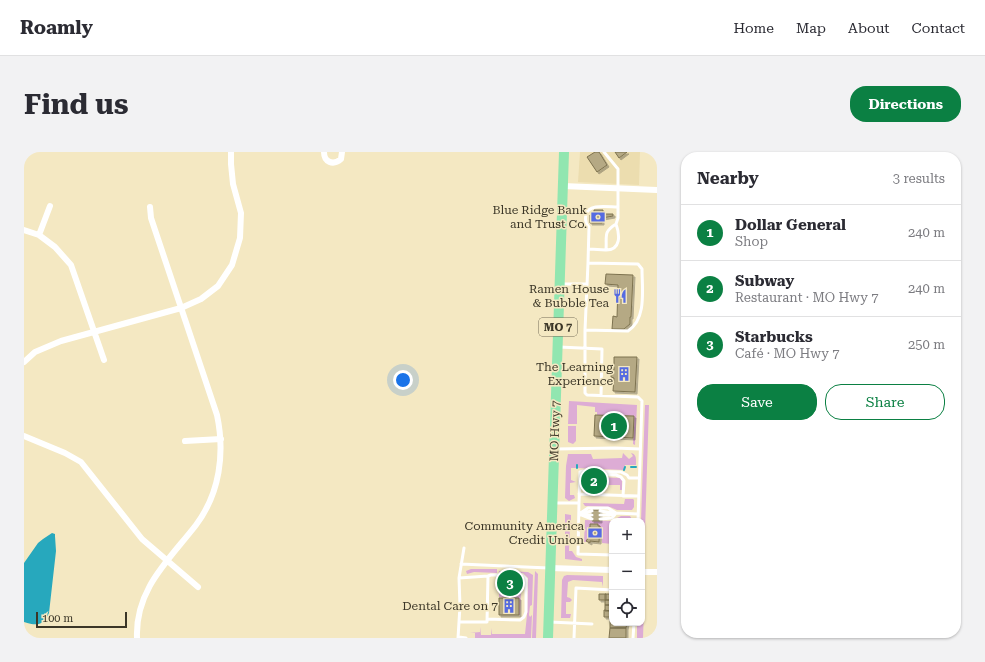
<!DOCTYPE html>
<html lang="en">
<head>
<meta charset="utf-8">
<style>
  :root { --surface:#fff; --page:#f2f2f3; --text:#2b2b33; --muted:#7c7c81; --line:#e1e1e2; --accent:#0b8043 }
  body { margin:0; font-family:"Roboto Serif",serif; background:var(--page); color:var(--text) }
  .controls { position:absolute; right:12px; bottom:12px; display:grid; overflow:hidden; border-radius:8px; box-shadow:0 1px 3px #0004 }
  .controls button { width:36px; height:36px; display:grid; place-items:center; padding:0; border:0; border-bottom:1px solid var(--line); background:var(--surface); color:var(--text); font:20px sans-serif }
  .scale { position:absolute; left:12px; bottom:10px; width:91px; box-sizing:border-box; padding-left:4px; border:2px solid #3b3627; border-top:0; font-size:11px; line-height:14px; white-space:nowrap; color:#3b3627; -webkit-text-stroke:3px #f4e8c2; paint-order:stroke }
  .you { position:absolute; left:379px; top:228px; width:14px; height:14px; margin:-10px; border:3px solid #fff; border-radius:50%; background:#1a73e8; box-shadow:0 0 0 6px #1a73e833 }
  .badge { display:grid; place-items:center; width:26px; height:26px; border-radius:50%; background:var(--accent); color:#fff; font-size:13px; font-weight:700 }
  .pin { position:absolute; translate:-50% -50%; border:2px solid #fff; box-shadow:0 1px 4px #0006 }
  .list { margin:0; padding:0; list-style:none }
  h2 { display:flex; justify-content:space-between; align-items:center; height:52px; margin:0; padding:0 16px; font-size:17px }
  h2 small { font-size:13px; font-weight:400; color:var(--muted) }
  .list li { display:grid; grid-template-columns:26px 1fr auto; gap:12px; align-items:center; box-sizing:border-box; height:56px; padding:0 16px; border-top:1px solid var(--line) }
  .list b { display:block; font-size:15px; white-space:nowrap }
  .list p { margin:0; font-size:13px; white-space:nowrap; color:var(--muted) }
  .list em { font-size:13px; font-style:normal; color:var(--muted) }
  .actions { display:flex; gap:8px; padding:12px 16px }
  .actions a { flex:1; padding:9px 0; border:1px solid var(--accent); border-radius:16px; text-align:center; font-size:14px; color:var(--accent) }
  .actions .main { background:var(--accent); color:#fff }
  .icon { flex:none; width:22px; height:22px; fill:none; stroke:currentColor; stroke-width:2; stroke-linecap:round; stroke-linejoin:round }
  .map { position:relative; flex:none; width:633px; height:486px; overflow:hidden; border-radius:16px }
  header { display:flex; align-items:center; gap:24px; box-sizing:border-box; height:56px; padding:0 20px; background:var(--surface); border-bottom:1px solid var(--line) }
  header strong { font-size:19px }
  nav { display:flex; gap:22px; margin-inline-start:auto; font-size:14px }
  .intro { display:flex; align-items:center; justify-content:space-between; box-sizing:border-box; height:96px; padding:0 24px }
  h1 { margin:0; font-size:28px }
  .button { padding:10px 18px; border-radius:16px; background:var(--accent); color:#fff; font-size:14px; font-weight:700 }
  main { display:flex; gap:24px; padding:0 24px }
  aside { flex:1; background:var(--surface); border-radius:16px; box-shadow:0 1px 3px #0004 }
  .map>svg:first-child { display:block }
  .built { fill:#ecddaf }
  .green { fill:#ddacd5 }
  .water { fill:#27a8bd }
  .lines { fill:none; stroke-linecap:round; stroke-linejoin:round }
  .stream { stroke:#27a8bd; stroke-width:2 }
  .building { fill:#b5a984; stroke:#7d724f; filter:url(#shadow) }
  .service { stroke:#fff; stroke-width:3 }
  .minor { stroke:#fff; stroke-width:6 }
  .primary { stroke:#91e6b0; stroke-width:10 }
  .labels { text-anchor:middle; stroke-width:3; stroke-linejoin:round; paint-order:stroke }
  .shield { fill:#f4e8c2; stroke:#726b56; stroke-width:1 }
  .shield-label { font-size:11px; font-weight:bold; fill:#3b3627 }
  .poi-label { font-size:12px; fill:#3b3627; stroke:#f4e8c2; text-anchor:end }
  .street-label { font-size:12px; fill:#3b3627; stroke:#f4e8c2 }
</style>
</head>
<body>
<header>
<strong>Roamly</strong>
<nav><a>Home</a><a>Map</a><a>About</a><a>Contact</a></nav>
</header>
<div class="intro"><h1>Find us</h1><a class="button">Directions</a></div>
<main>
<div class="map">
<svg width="633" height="486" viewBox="0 0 633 486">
  <defs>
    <filter id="shadow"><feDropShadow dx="2" dy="2" stdDeviation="0" flood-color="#0004"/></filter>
  </defs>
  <rect width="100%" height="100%" fill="#f4e8c2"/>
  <path class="built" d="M556,0H616L615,33L554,30Z"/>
  <path class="green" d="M545,249L613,253L611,293L609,292L610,264L573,263V260H571V255L553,253V272H544Z
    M621,253H625L620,411H618L617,369Z
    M544,274H552V289L549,292L544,290Z
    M599,301L605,307L609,304L607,301C613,302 612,308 612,313H601L600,318L553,316V313L552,316H547V328L552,330L546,331V343H550L551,346L545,349L541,346L542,314L544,302H567L569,307L598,306Z
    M573,325L596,326L598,328V338H596V333H579V326H573Z
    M601,347H609L610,348V355L608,358H593L586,355L561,354L559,351L600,352Z
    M541,362L547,363V371L551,372L550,374H546L545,399H548L552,405L558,407V409L541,407Z
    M597,364H606L609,369H588V392L578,391V387L575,386L576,374H574V372H567L566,375L564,376L565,385L562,390H560L561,368L587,369Z
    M447,417H473V421L450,420L443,422L442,419Z
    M475,419L504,420L509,423L508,453L506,454L505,463L506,465L508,463L507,486H451V481H446L456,480V475L457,483H467L468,476V482H501L503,463L504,426L499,421H475Z
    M511,419L514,422L512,486H508Z
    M543,423L579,424V435L578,430L549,428L544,430L543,445L546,446L548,448L546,450H542V462H547L546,466H537L538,428L540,424Z
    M618,425H621V428L619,486H613V471H618Z
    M476,439H497L496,463H495V446L475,445V440Z"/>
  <path class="water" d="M28,381L31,382V384L32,399L25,461C19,474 13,474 0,470V411L14,391L19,387Z"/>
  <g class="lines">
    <path class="stream" d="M607,315H612
      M553,316V313
      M600,318L601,315"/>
  </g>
  <path class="building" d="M571,0H575L583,13L573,20L563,5Z
    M591,0H603L595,6Z
    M570,58H579V62H589V64L578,66V71H566V63L570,61Z
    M582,122L609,123L607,165H606V172L600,177H588L589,164L593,165L594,133L581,132Z
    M590,205H613L611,240L589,239L590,226L587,225V218H590Z
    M571,263L610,264L609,286L570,284Z
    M566,324L578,326V333L561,332V325Z
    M568,358H576V369H568Z
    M566,372H574V374H576L575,390L566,389V391L562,389L565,385L564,376L566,375Z
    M479,424H482V426H498L497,434H475V426H479Z
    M575,442H582V448H575Z
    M581,442H588V448H581Z
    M475,446H495V463H475Z
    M581,448H588V453H581Z
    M581,453H588V459H581Z
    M580,458L587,459V465H580Z
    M586,465H588V471H603L602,476H586Z
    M586,476H602V486H585Z"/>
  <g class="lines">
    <path class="service" d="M580,0L594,17V66L592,72C579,80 583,84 582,98C597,98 596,83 592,72
      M565,97L582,98
      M564,111L614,112L618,117C618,137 623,167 604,179L561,178Z
      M564,111L565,75C562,72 561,67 562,63C564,51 584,55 594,55
      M538,132H563
      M561,178V241L563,243L614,245L618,249L614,369
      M535,195L578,197L577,244
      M532,297L591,296L616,297
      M556,320L559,319L597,320L603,323L605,326H615
      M556,320L560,322L592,323L597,325L600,329L599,344
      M555,342L614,344
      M530,351H555L554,402L588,403
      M555,351L556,320
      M576,359L590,361
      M558,361L568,359
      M555,362L564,356H584L592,361L614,362
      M555,362L568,367
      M556,363H568
      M576,363H585L592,361
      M576,367L588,366L592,361
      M437,412L525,416
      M435,426L464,424L463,470H435
      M463,467L496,468L500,465L502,460V427L498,423H467L464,424
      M526,470L568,472
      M435,485L442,486
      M434,486L436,454L435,426L440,396
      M550,486L552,436L588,438
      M609,486L610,471"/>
    <path class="minor" d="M300,0C300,10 309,14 317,7L318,0
      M539,34L633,38
      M0,78L15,83L31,95L47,113L80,208
      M15,83L26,54
      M0,210L11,200L37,189L157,156L177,147L194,134L208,113L216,86L217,61L209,32L207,12V0
      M0,284L41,301L57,310L118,387L174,435
      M161,289L197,287
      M526,416L588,418
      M618,420H633
      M113,486C111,437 145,408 172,373C196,341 201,301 193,263L127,66L126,55"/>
    <path class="primary" d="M524,486L540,0"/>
  </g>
  <defs>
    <symbol id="bank-bare" viewBox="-9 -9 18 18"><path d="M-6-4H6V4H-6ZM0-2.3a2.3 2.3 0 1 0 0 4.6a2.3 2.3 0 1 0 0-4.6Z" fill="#566be1" stroke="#f4e8c2" stroke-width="2.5" paint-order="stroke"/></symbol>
    <symbol id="restaurant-bare" viewBox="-9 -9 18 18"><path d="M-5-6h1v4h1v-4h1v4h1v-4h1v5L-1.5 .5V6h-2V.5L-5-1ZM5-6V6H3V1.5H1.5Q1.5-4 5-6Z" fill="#566be1" stroke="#f4e8c2" stroke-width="2.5" paint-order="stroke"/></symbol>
    <symbol id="building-bare" viewBox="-9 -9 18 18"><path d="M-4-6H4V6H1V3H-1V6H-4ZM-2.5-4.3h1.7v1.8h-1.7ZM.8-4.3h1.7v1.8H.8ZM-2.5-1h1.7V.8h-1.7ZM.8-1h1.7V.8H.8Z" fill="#566be1" stroke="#f4e8c2" stroke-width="2.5" paint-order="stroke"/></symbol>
  </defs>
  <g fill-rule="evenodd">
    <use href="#bank-bare" x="564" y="55" width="20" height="20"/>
    <use href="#restaurant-bare" x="586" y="134" width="20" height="20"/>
    <use href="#building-bare" x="590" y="212" width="20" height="20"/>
    <use href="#bank-bare" x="561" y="371" width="20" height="20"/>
    <use href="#building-bare" x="475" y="444" width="20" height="20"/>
  </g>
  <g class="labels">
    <rect class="shield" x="515" y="166" width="38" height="18" rx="3"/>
    <g class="shield-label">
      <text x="534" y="179">MO 7</text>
    </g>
    <g class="poi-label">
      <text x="563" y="62">Blue Ridge Bank<tspan x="563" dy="14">and Trust Co.</tspan></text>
      <text x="585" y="141">Ramen House<tspan x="585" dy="14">&amp; Bubble Tea</tspan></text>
      <text x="589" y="219">The Learning<tspan x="589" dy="14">Experience</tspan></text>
      <text x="560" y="378">Community America<tspan x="560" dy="14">Credit Union</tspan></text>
      <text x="474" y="458">Dental Care on 7</text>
    </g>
    <g class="street-label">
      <text transform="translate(531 279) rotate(-88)" y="4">MO Hwy 7</text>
    </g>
  </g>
</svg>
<div class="controls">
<button>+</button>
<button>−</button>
<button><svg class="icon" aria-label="locate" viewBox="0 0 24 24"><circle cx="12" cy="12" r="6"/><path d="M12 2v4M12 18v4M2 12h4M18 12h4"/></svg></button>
</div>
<div class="scale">100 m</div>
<div class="you"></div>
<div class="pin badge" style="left:590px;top:274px">1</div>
<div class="pin badge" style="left:570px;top:329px">2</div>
<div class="pin badge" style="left:486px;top:431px">3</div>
</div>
<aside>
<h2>Nearby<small>3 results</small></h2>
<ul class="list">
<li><span class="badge">1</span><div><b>Dollar General</b><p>Shop</p></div><em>240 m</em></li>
<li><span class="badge">2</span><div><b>Subway</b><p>Restaurant · MO Hwy 7</p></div><em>240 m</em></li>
<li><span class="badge">3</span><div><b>Starbucks</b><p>Café · MO Hwy 7</p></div><em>250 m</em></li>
</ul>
<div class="actions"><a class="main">Save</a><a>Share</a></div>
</aside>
</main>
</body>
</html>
